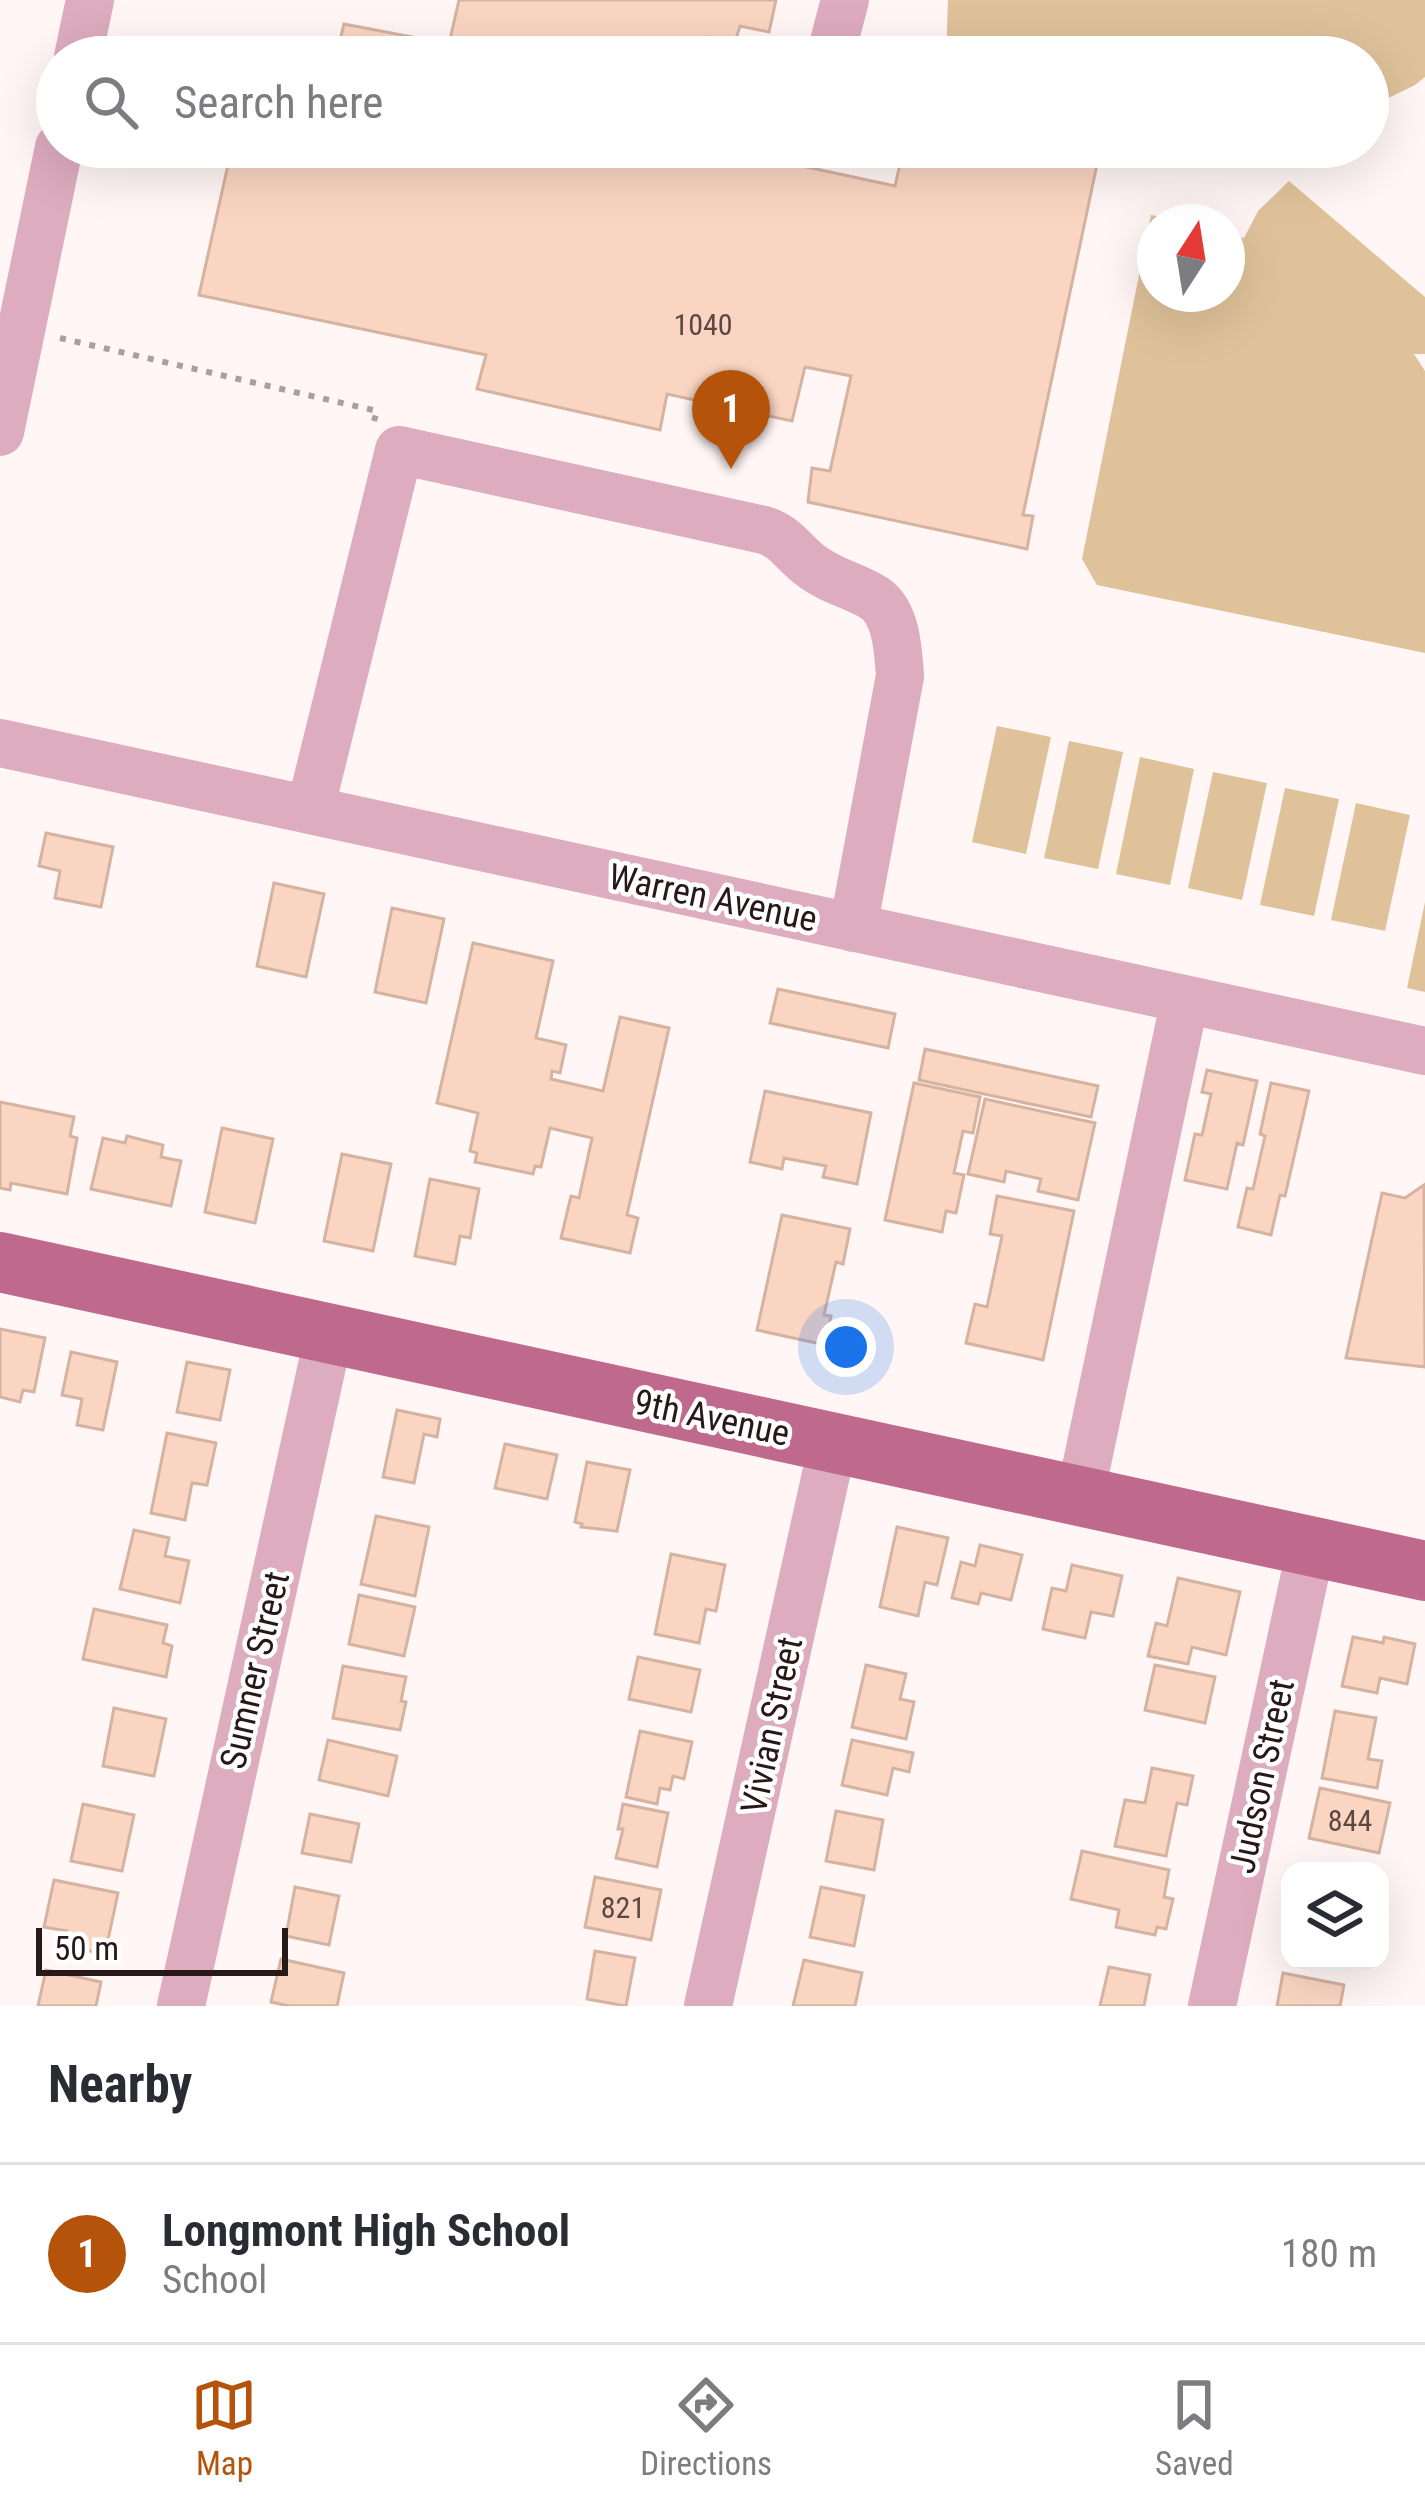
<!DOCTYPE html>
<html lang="en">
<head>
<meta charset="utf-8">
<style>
  :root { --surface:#fff; --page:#f7f7f7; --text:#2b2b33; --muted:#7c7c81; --line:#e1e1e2; --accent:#b45309 }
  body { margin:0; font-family:"Roboto Condensed",sans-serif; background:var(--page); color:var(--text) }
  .controls { position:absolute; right:36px; bottom:36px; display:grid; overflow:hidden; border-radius:24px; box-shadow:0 12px 48px #0002 }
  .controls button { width:108px; height:108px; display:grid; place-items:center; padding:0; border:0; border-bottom:3px solid var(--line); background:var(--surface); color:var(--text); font:60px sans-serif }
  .compass { position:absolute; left:1137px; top:204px; width:108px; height:108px; border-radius:50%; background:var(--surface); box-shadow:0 12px 48px #0002; rotate:12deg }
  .scale { position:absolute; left:36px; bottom:30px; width:252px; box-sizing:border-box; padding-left:12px; border:6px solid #281918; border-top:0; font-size:33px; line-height:42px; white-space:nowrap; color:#281918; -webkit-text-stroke:9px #fff; paint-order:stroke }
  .you { position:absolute; left:846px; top:1347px; width:42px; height:42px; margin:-30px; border:9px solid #fff; border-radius:50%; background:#1a73e8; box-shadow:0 0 0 18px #1a73e833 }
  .badge { display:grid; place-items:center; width:78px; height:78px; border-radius:50%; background:var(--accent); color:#fff; font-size:39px; font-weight:700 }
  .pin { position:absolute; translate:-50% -99px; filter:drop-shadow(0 3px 6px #0008) }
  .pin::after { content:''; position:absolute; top:63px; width:42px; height:36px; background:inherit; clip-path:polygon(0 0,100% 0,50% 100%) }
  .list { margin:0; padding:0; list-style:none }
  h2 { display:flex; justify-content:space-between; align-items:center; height:156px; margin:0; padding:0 48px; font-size:51px }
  h2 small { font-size:39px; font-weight:400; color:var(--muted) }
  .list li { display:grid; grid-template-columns:78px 1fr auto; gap:36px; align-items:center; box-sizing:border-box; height:180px; padding:0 48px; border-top:3px solid var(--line) }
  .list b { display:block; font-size:45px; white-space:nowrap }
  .list p { margin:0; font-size:39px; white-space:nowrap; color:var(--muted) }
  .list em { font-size:39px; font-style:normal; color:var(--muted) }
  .icon { flex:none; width:66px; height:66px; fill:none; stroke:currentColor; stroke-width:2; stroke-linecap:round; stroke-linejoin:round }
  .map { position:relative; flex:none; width:1425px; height:2006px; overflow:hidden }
  .search { position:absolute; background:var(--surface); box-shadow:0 12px 48px #0002; left:36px; right:36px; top:36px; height:132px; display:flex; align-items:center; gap:30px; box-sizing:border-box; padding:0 42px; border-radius:66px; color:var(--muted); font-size:45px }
  .sheet { height:336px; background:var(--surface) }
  nav { display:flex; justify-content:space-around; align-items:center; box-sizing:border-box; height:168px; border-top:3px solid var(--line); background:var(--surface); font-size:33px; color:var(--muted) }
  nav a { display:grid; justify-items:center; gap:6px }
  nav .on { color:var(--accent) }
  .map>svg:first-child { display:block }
  .green { fill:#dfc29a }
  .building { fill:#fad5c2; stroke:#d6b2a0; stroke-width:3 }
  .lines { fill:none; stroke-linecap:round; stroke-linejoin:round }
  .path { stroke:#ab9f9e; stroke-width:6; stroke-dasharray:6 9; stroke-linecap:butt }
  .minor { stroke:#ddacbe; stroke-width:48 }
  .major { stroke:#bf6a8d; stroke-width:60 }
  .labels { text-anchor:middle; stroke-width:9; stroke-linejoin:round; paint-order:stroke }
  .number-label { font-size:30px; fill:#5c4842 }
  .street-label { font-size:36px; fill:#281918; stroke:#fff }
</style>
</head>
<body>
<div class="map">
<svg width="1425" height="2006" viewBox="0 0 1425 2006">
  <rect width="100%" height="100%" fill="#fff6f5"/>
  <path class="green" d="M948,0H1425V77L1415,85L1368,108V57H948L946,56Z
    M1289,181L1425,297V354H1414L1425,371V653L1097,585L1082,559L1151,215L1188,222H1155V294H1227V233L1244,238L1258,211Z
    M997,726L1051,737L1026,854L972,842Z
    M1069,741L1123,752L1098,869L1044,858Z
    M1140,757L1194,769L1170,885L1116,874Z
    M1213,772L1267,783L1242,900L1188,888Z
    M1285,788L1339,799L1314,916L1260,905Z
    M1356,803L1410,815L1385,931L1331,920Z
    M1425,902V992L1407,988Z"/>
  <path class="building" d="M459,0H776L769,32L740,26L735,42L709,37L705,57H336L344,24L449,44Z
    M254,47L299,57H252Z
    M232,147H714L895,186L904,147H1064L1099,155L1023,515L1033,516L1027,549L808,502L812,468L830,471L851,376L805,367L792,421L667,394L660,430L477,389L486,355L199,295Z
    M46,833L113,847L101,907L55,898L60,871L39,866Z
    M274,883L324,894L306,977L257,966Z
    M392,908L444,919L426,1003L375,992Z
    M473,943L553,961L536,1038L566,1045L560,1073L552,1071L551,1079L603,1091L620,1017L669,1028L627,1215L638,1218L630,1253L561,1238L571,1196L579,1198L592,1138L550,1128L541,1167L535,1166L533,1174L475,1162L477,1153L470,1151L478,1113L437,1103Z
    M778,989L895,1014L888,1048L770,1023Z
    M925,1049L1098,1086L1091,1117L919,1080Z
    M1207,1070L1257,1081L1243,1145L1237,1143L1227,1189L1185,1180L1195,1134L1202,1135L1211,1094L1202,1092Z
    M914,1083L980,1097L973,1133L963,1131L954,1173L964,1175L956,1213L946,1211L942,1232L885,1220Z
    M1271,1083L1309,1091L1285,1196L1280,1195L1271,1235L1238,1227L1247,1188L1253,1189L1265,1136L1260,1134Z
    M765,1091L871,1113L857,1184L823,1177L826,1166L784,1158L782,1169L750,1162Z
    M985,1099L1095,1123L1078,1200L1038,1191L1041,1179L1006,1171L1004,1182L968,1174Z
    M0,1102L74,1117L70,1136L77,1138L67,1194L11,1183L10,1190L0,1188Z
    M222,1128L273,1139L255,1223L205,1212Z
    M127,1136L163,1145L161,1157L181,1161L171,1206L91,1189L103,1138L125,1143Z
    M342,1154L391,1164L373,1251L324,1241Z
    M430,1179L479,1189L470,1238L460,1236L455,1264L415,1256Z
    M1424,1185L1425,1367L1346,1358L1382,1193L1405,1198Z
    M997,1196L1074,1211L1043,1360L966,1343L975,1304L987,1307L1002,1236L990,1234Z
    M782,1215L850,1229L843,1264L836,1262L824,1315L831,1316L825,1345L757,1330Z
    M0,1329L45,1338L34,1392L23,1390L20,1402L0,1397Z
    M71,1352L117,1362L103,1430L77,1425L82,1399L62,1395Z
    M187,1362L230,1370L220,1420L177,1412Z
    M397,1410L440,1419L437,1437L424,1434L414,1483L383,1477Z
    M167,1433L216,1443L207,1485L192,1483L185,1520L151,1513Z
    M505,1444L557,1455L547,1499L495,1488Z
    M587,1462L630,1470L617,1531L581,1527L582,1524L575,1522Z
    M376,1516L429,1527L415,1596L361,1584Z
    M897,1527L948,1538L937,1585L925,1582L918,1616L880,1607Z
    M134,1530L169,1538L165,1556L189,1561L180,1603L120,1589Z
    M980,1545L1022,1555L1011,1600L981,1593L978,1604L952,1598L961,1562L975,1566Z
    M671,1554L725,1565L716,1611L706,1609L699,1643L655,1634Z
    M1072,1565L1122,1576L1113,1616L1091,1612L1085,1638L1043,1629L1052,1588L1066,1591Z
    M1178,1578L1240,1592L1226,1655L1192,1647L1188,1664L1148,1656L1156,1623L1167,1626Z
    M359,1595L415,1607L404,1656L349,1644Z
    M94,1609L167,1625L163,1643L172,1646L166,1677L83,1659Z
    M1353,1637L1383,1643L1384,1637L1415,1644L1407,1684L1380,1678L1377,1693L1342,1686Z
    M638,1657L700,1670L691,1712L629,1699Z
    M866,1665L906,1674L900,1699L914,1702L906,1739L852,1727Z
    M1155,1665L1215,1677L1205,1723L1145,1710Z
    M343,1666L406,1677L401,1701L406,1702L400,1730L333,1718Z
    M114,1708L166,1719L154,1776L103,1766Z
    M1335,1711L1376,1718L1368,1759L1382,1761L1377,1788L1322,1778Z
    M640,1731L692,1742L684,1779L673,1776L670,1790L660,1788L657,1804L626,1797Z
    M328,1740L397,1756L388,1796L319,1780Z
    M852,1740L913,1753L909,1772L893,1768L887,1795L842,1785Z
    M1152,1768L1193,1776L1187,1805L1177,1803L1166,1856L1115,1846L1125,1800L1145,1803Z
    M1320,1788L1390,1803L1379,1853L1309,1838Z
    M83,1804L134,1815L122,1871L71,1861Z
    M623,1804L668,1813L657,1867L616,1858L623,1829H618Z
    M836,1811L883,1820L874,1870L826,1861Z
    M310,1814L359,1824L351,1862L302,1853Z
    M1082,1851L1169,1870L1164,1897L1173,1899L1166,1929L1157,1927L1155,1935L1116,1927L1119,1910L1071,1899Z
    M595,1877L661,1890L651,1940L585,1927Z
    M54,1880L118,1893L105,1954L64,1946L67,1931L44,1927Z
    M295,1887L339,1896L329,1945L286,1936Z
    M821,1887L864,1896L854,1946L810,1937Z
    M595,1951L635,1958L626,2006L587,1999Z
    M281,1959L344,1973L337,2006H289L271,2002Z
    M804,1960L862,1973L855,2006H793Z
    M1109,1967L1150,1975L1144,2006H1100Z
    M46,1970L101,1982L96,2006H38Z
    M1283,1973L1344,1985L1340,2006H1277Z"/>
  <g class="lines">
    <path class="path" d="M60,338L377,411L374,421"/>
    <path class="minor" d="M78,57L90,0
      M830,57L845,0
      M0,432L59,147
      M0,743L1425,1051
      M310,810L399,450L764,530C786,537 793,552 810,565C829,580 851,585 871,596C897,610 898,650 900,676L853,928
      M1080,1496L1185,999
      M181,2006L329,1334
      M708,2006L833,1443
      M1212,2006L1311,1547"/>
    <path class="major" d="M0,1262L1425,1571"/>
  </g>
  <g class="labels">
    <g class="number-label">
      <text x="703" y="335">1040</text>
      <text x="1350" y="1831">844</text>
      <text x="623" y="1918">821</text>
    </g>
    <g class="street-label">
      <text transform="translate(713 897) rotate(12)" y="13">Warren Avenue</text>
      <text transform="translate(712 1417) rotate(12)" y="13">9th Avenue</text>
      <text transform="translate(254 1670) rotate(-77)" y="13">Sumner Street</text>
      <text transform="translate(771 1725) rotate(-78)" y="13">Vivian Street</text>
      <text transform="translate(1261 1776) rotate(-78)" y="13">Judson Street</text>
    </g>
  </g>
</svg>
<div class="controls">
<button><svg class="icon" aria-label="layers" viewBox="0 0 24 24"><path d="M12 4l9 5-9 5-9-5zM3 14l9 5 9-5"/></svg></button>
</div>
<svg class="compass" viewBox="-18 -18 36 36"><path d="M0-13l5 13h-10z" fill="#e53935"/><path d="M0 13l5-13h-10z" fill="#7c7c81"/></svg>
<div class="scale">50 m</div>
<div class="you"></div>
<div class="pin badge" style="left:731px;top:469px">1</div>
<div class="search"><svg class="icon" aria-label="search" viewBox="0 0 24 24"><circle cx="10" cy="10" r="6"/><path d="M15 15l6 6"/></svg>Search here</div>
</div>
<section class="sheet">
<h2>Nearby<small></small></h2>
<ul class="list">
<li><span class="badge">1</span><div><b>Longmont High School</b><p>School</p></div><em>180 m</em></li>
</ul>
</section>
<nav>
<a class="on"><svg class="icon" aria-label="map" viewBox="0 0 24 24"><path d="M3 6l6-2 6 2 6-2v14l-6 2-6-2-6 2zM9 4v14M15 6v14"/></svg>Map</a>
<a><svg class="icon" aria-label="directions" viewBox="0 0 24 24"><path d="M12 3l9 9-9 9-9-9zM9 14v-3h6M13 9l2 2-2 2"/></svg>Directions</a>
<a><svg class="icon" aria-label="saved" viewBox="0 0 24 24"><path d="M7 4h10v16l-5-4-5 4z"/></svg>Saved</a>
</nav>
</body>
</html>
